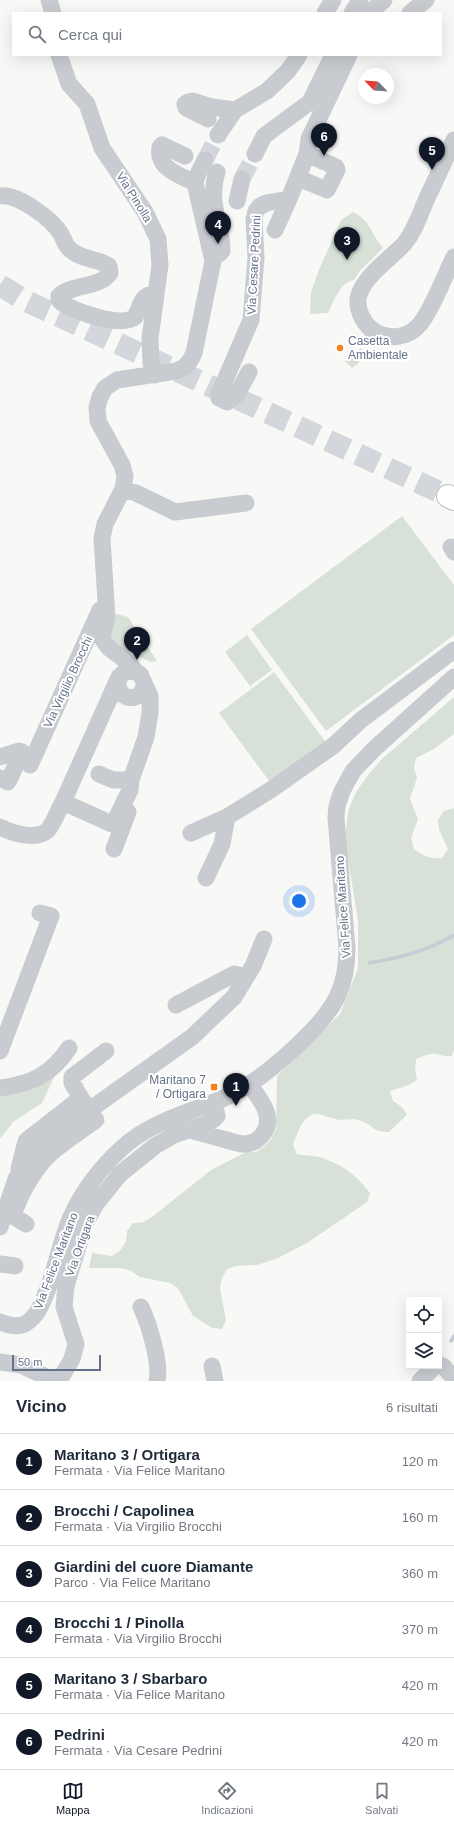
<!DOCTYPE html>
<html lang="it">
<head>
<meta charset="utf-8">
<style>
  :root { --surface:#fff; --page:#f2f2f3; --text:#1f2937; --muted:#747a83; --line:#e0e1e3; --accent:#111827 }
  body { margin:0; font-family:Arial,sans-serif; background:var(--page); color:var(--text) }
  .controls { position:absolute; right:12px; bottom:12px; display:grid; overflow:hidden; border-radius:0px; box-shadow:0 4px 16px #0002 }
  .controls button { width:36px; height:36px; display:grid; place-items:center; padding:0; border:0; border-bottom:1px solid var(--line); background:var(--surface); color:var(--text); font:20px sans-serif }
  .compass { position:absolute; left:358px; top:68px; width:36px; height:36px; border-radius:50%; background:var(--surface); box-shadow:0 4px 16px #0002; rotate:295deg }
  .scale { position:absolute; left:12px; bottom:10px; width:89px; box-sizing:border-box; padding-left:4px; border:2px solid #65718a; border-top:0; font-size:11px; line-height:14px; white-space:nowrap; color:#65718a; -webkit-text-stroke:3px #fff; paint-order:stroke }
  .you { position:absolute; left:299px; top:901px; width:14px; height:14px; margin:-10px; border:3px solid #fff; border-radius:50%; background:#1a73e8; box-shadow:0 0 0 6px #1a73e833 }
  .badge { display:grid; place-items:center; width:26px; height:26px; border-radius:50%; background:var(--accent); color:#fff; font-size:13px; font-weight:700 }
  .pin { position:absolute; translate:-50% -33px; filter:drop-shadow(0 1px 2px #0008) }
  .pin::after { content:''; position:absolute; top:21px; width:14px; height:12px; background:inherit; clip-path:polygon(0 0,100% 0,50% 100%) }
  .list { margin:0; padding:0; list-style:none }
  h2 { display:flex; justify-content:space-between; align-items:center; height:52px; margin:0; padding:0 16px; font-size:17px }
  h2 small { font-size:13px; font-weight:400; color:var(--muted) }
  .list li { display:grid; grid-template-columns:26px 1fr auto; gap:12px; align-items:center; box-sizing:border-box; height:56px; padding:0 16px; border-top:1px solid var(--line) }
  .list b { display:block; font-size:15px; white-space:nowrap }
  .list p { margin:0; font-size:13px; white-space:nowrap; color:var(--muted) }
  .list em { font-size:13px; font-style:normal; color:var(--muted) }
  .icon { flex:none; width:22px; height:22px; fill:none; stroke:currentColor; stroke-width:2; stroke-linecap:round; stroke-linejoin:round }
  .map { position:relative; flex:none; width:454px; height:1381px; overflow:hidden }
  .search { position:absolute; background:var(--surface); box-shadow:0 4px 16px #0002; left:12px; right:12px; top:12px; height:44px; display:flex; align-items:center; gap:10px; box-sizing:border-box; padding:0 14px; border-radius:0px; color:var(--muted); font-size:15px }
  .sheet { height:388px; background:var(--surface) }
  nav { display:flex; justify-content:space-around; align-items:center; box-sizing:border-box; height:56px; border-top:1px solid var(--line); background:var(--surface); font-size:11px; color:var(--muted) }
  nav a { display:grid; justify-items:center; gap:2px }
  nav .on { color:var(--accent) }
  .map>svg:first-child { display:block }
  .green { fill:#d8e1d7 }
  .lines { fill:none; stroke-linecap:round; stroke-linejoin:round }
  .stream { stroke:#c5ccd4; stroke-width:3.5 }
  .minor-tunnel { stroke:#d3d7db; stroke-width:17; stroke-dasharray:17 8; stroke-linecap:butt }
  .highway-tunnel { stroke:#d3d7db; stroke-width:22; stroke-dasharray:22 11; stroke-linecap:butt }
  .highway-casing { stroke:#bcbec2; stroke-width:24 }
  .minor { stroke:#c8cbd0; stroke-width:17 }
  .highway { stroke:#fff; stroke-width:22 }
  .minor-bridge { stroke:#c8cbd0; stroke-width:17 }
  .poi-dot { fill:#f1821e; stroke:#fff; stroke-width:1.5 }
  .labels { text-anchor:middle; stroke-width:4; stroke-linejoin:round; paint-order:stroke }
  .street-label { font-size:12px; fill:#65718a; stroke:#fff }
  .poi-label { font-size:12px; fill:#65718a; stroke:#fff; text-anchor:start }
</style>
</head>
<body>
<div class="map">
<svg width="454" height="1381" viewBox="0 0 454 1381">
  <rect width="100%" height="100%" fill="#f8f9f6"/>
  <path class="green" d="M353,212C372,222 370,233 383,248L359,272L354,280C340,282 334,301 328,313L310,314L311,292L318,272L341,220Z
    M361,348C368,357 359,363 352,368L345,361Z
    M402,516L454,585V635L326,731L251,629Z
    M113,613L128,617L157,661L151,662L115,646L110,635Z
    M247,635L272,670L250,686L225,652Z
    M274,672L327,744L272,785L219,713Z
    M454,697V734L434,749L416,758L414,768L417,778L410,799L418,819L411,838L414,849C423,856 430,859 442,858L448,849L439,830L438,820L444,811L454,808V1050L452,1056C444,1057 443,1055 436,1054C429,1053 422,1057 416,1059L415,1070L417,1080L409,1085L390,1091L393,1101L402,1107L407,1115L389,1132C373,1132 374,1126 361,1121C354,1118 347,1120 340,1120C333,1119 326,1116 319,1114C304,1111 297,1134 293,1145L297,1154C304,1156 312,1155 319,1157C340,1163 357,1175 370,1193L367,1202L307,1243L276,1259L257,1265L236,1266L227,1269L222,1278L220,1288L226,1320L222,1329L212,1328L193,1316L178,1288L170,1283L140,1277L131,1271L121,1268H89L92,1253L112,1256L121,1250L126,1241L127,1231L133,1223L144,1222L152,1217L211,1170L246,1152H256L265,1146L272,1138L276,1129L277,1076L340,1014L358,968V921L345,841L348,811L356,792L368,775L382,759Z
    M58,1069L42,1103L13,1122L0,1139V1091Z"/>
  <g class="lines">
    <path class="stream" d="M369,963C400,958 427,951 454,935
      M451,1341L454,1336"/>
    <path class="minor-tunnel" d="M205,160L218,135
      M242,179L255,154"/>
    <path class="highway-tunnel" d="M0,285L24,300L448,496"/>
    <defs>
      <path id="highway" d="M448,496L454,499"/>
    </defs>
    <use href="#highway" class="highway-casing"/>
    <path class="minor" d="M49,0L53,13
      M325,13L333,0
      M352,13L360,0
      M369,13L384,0
      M410,13L426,0
      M59,55L69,84L87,104L102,148L145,212L158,239L160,265L150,338L151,363L155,375
      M208,119L186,108L185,104L188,102L193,101L212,107L235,110
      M218,135L235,110L267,91L288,71L299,55
      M454,140C445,160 436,179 427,198C420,214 415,231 404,244C390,259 361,278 358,299C357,310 363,322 371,329C386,341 408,339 420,324C432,310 445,275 454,257
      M255,154L264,136L310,102L333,55
      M185,156L162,145L160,147C156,169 180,175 195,183
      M298,178L327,190L337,170L336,167L307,154
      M0,196C17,193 52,219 61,234C65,242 66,248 75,253C86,260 99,259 109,266L110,273C99,289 73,283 59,296V300L62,303C77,312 120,328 135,317C142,306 139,296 155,293
      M237,201L242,179
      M275,230L289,199
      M212,256L219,254L222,251C222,221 207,204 217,172
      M249,372L237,394L227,402L219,398V394L251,320L256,258L254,219L256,211L259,207L266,203L289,199L307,154L309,139L349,55
      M123,489L136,493L175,512L246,503
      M451,547L454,552
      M136,672L126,671L119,677L63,802L112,824L114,823L130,790L131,780L146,737L150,713V696L140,674L136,672L129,663L109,648L103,640L102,635L107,618L102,538L105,524L123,489L125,476L122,465L98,421L97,407L100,397L105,388L117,380L176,371C186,368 190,362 194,353L213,261L195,183L197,176L205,160
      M118,681C117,700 140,704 144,686
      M0,757L19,751L22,752L8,782L0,778
      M30,765L100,610
      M99,774L113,780H131
      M0,827C12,833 36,841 48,830C54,822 58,811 63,802
      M191,833L227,817
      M114,849L128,812
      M206,878L222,844L227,817L272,789L333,746L361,720L454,650
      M176,1005L234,974L246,977
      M0,1051L51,916L40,913
      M0,1088C31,1084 51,1075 69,1048
      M190,1130L241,1144C251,1144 257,1142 263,1134C276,1117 259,1098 249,1084
      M19,1169L26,1141L81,1098L72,1083V1077L106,1051
      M26,1224L13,1216C19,1196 35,1167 51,1153C65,1141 81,1131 96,1120L95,1119
      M0,1227L16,1179L29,1159L43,1143L192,1037L234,997L253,966L264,939
      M0,1264L15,1266
      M141,1307C149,1324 161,1363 157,1381
      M0,1322C18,1329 27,1327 38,1311C54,1282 58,1247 71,1217C82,1192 101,1167 121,1149C151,1120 194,1112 231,1095C263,1079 324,1027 338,995C345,980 347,965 347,948L336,818L337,806L342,791L353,771L374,749L454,677
      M0,1362L21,1365L55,1381
      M439,1365L443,1366L454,1378
      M212,1366L215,1381
      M59,1381L72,1359L76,1344L64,1307L66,1286L85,1224L96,1204L120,1174L155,1146L174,1135L208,1123L213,1120L217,1116L214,1102
      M420,1381L435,1366"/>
    <use href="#highway" class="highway"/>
    <path class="minor-bridge" d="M83,1101L95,1119"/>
  </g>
  <g class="poi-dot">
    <circle cx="340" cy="348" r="4"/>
    <rect x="210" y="1083" width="8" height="8" rx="2"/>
  </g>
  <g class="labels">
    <g class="street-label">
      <text transform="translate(134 197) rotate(58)" y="4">Via Pinolla</text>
      <text transform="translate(254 265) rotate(-87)" y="4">Via Cesare Pedrini</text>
      <text transform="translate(68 682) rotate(-65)" y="4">Via Virgilio Brocchi</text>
      <text transform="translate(343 907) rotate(-94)" y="4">Via Felice Maritano</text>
      <text transform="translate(80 1246) rotate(-70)" y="4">Via Ortigara</text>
      <text transform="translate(56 1261) rotate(-69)" y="4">Via Felice Maritano</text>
    </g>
    <g class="poi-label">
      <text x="348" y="345">Casetta<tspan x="348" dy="14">Ambientale</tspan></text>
      <text x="206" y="1084" text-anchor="end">Maritano 7<tspan x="206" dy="14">/ Ortigara</tspan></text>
    </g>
  </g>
</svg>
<div class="controls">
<button><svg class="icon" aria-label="locate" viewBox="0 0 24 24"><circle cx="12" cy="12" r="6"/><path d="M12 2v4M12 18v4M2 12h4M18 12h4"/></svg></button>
<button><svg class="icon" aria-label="layers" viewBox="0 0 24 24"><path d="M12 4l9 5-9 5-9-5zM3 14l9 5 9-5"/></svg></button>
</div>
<svg class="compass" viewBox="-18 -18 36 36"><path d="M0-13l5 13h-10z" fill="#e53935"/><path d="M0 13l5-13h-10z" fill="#747a83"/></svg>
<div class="scale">50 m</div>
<div class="you"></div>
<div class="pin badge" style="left:236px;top:1106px">1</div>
<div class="pin badge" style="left:137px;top:660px">2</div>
<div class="pin badge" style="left:347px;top:260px">3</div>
<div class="pin badge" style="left:218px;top:244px">4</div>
<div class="pin badge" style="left:432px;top:170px">5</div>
<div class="pin badge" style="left:324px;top:156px">6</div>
<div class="search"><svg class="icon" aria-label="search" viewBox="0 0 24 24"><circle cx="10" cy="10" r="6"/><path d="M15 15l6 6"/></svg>Cerca qui</div>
</div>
<section class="sheet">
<h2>Vicino<small>6 risultati</small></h2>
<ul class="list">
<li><span class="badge">1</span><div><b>Maritano 3 / Ortigara</b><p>Fermata · Via Felice Maritano</p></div><em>120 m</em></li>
<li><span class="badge">2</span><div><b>Brocchi / Capolinea</b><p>Fermata · Via Virgilio Brocchi</p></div><em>160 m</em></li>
<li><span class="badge">3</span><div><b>Giardini del cuore Diamante</b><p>Parco · Via Felice Maritano</p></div><em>360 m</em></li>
<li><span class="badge">4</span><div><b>Brocchi 1 / Pinolla</b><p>Fermata · Via Virgilio Brocchi</p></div><em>370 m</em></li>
<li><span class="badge">5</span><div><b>Maritano 3 / Sbarbaro</b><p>Fermata · Via Felice Maritano</p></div><em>420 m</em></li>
<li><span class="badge">6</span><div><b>Pedrini</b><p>Fermata · Via Cesare Pedrini</p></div><em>420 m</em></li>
</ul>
</section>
<nav>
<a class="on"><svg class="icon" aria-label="map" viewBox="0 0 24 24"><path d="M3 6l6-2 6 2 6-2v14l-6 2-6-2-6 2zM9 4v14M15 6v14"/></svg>Mappa</a>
<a><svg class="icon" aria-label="directions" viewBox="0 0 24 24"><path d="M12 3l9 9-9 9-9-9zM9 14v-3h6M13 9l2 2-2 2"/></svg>Indicazioni</a>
<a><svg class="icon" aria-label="saved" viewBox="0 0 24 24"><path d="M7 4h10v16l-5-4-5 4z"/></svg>Salvati</a>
</nav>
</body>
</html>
